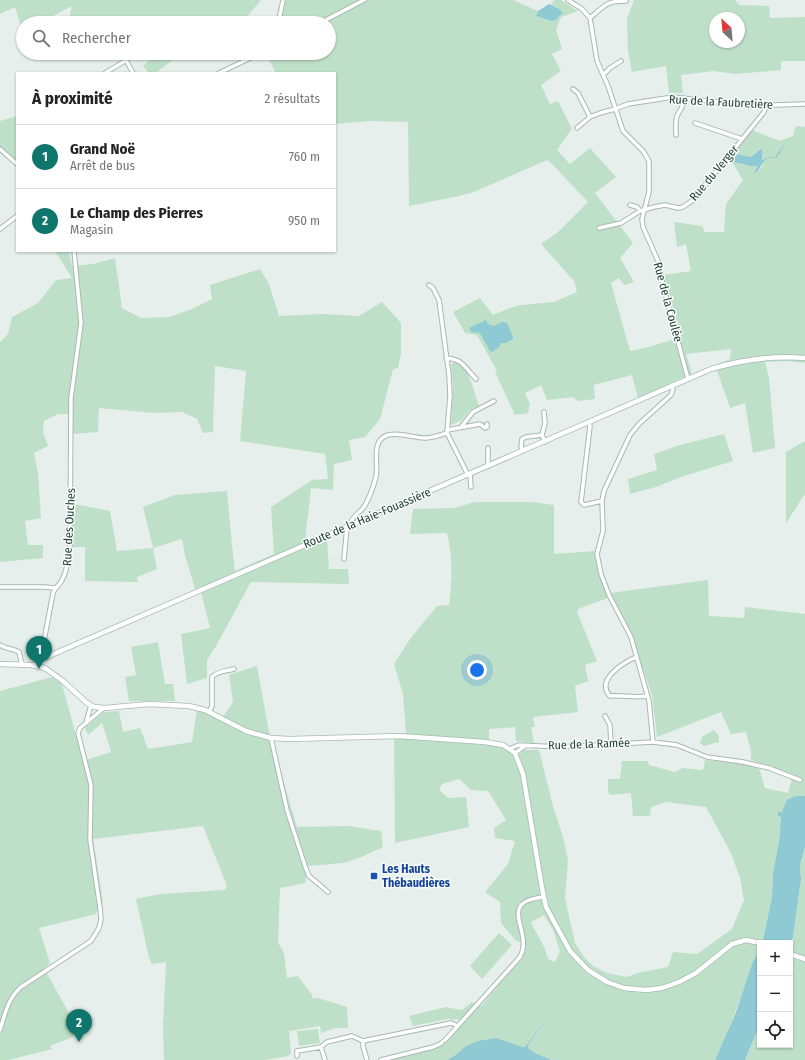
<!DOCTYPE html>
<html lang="fr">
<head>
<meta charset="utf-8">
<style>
  :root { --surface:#fff; --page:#f6f6f6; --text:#222; --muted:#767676; --line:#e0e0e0; --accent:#0f766e }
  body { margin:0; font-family:"Fira Sans Condensed",sans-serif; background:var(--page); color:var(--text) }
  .controls { position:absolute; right:12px; bottom:12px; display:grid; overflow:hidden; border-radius:0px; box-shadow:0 1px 3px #0004 }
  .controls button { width:36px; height:36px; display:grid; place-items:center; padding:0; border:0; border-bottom:1px solid var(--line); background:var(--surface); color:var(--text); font:20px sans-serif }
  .compass { position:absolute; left:709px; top:12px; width:36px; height:36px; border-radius:50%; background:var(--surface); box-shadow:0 1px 3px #0004; rotate:334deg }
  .you { position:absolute; left:477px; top:670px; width:14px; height:14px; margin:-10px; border:3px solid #fff; border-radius:50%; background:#1a73e8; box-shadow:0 0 0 6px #1a73e833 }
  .badge { display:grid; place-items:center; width:26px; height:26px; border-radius:50%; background:var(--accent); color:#fff; font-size:13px; font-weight:700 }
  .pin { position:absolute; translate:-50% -33px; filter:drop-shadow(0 1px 2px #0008) }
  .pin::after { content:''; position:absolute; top:21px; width:14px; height:12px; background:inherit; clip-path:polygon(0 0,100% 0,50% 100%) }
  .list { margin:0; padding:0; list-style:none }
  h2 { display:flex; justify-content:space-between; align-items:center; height:52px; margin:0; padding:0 16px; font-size:17px }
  h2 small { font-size:13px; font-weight:400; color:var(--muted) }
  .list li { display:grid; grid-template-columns:26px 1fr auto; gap:12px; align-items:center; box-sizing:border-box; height:64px; padding:0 16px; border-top:1px solid var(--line) }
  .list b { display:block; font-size:15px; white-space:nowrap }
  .list p { margin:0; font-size:13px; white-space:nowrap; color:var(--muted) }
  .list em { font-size:13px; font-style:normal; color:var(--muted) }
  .icon { flex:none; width:22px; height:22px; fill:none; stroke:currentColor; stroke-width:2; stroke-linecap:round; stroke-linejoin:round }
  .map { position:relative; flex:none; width:805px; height:1060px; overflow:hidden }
  .search { position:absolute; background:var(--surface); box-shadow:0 1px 3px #0004; left:16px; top:16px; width:320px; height:44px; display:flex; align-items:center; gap:10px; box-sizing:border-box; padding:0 14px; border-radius:22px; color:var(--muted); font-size:15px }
  .panel { position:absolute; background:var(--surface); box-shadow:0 1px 3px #0004; left:16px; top:72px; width:320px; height:180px; border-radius:0px }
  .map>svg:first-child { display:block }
  .green { fill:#bfe0c8; fill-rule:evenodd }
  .water { fill:#8ec9d4 }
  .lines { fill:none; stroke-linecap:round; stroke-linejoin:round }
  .street-casing { stroke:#a8b8b2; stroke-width:5.5 }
  .secondary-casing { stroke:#a4bbb3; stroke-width:6 }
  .street { stroke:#fff; stroke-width:3.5 }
  .secondary { stroke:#fff; stroke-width:4.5 }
  .transit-dot { fill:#1a4fb4; stroke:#f7fbf9; stroke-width:1.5 }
  .labels { text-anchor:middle; stroke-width:3; stroke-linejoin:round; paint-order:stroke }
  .street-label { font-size:12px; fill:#24423a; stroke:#f7fbf9 }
  .transit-label { font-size:12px; font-weight:bold; fill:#164399; stroke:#f7fbf9; text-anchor:start }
</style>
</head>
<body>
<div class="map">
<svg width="805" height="1060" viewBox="0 0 805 1060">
  <rect width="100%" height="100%" fill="#e6efeb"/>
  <path class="green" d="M0,0H261L246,18L236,23H68L72,6L40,23H23V32L15,7L0,14Z
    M286,0H513L538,11L536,16L552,21L556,20L559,16L560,10L551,5L554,0H561L578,11L561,17L556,30L562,49L552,54L561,71L541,85L550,104L558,101L572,129L557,150L570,164L590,148L616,177L595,193L633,243L620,258L634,282L624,285L619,278L611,283L630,351L652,346L681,337L664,275L691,271L686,244L677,247L674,222L702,226L705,232H724L726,204L743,180L734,165L728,160L752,130L780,141L793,136L796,126L805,127V363L787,361L765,362L769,377L775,448L753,453L745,403L730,408L715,365L730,359L731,349L686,354L692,373L638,398L632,375L594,385L595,399L578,401L573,397L547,400L541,385L525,393L530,404L528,413L515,415L495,372L497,371L477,335L465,333L453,312L480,298L493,315L510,308L521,305L554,302L577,292L574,281L541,244L558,232L588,202L551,163L547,160L474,192L459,196L409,206L408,122L369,121L335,124V73H276L266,55L270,53H329V23H280ZM759,149L762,150V159L765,160L761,168L755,173L754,170L757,166C750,166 740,165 734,161L735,157L738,154L751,157Z
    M634,0H735L740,5L769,6L770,18L805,17V61H781V70L735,74L713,71L681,75L683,93H669L666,66L632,72L628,51L627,19ZM715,18H739V42H715Z
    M147,53H182L158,71V73H149L143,66L151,58Z
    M17,116V167L0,150V121Z
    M55,251H69L72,266L93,264L115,258L122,308L141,318L170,317L192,309L212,299L210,285L260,269L269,284L279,316L323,314L359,316L382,302L401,323V353L398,368L393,369L380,419L365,437L349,440L352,460L334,464L333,490L311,488L305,541L308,547L327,539L329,569H348L349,584L251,582L216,646L207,660V678L187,684L181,634L210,628L200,588L195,589L185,555L182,539L153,548L157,569L137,577L138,582L85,581V547H72L74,504L110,511L117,551L153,548L143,507L175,495L227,491L232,545L235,571L274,554L271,507L312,480L328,479L325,454L240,441L246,371L215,366L213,432L203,433L197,419L182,412L154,413L99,408L98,432L73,434V414H58L44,421L43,432L48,446L34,453L38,473L41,518L25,521L28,545H43V558L0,562V342L8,334L12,317L38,303L56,280L72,278Z
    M455,362C470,367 474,392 479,406L470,410L462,420L451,425L453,385L451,364Z
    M724,434L733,461L684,476L656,487L630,494L628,479L657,470L654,454L680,445Z
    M805,441V494L786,523V452Z
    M474,502H532L554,505V554L596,551L610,593L708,580L709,616L744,618L745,607L805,614V796L787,798L782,813L779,812L778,815L781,816L779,841L773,873L772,897L762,941V943H760C760,952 754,958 752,966C741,998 729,1029 715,1060H552L535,1053L528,1048V1045L551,1009L525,1047L466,1046L454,1056L447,1060H386L441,1045L466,1020L448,1019L413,1026L409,1016L446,1007L462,1010L472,1002L481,1006L521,958L526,943L516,941L501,923L500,902L485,892L508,864L515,841L495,838L494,828L506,820L488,791L471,790L459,779L442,784L439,790L448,798L466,797L469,827L395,843L394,734L406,733L403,694L394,664L410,639L437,606L449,605C452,581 453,557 447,533L410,534L413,509L455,508ZM610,593L626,621L652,695L657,737L721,712L731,734L746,732L751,751V760L793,775L788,793L765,788L759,768L742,764L705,760L703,770L683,768L675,772L649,765L648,761H622L620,779H608V793L611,795L631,793L633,816H650L651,807L665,802L706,807L731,853L740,878L744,900L732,929L697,954L673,952L668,967L637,973L627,977L607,973L593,966L584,957L575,943L565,898L568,860L563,837L553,806L539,750H524L515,758L505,748L489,745V729L515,727L516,741L534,743L531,727H535L533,717L578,712L575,686L588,681L585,665L597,661L577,612L578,609L608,598ZM544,915L553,930L560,951L555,962L548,959C544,942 537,936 531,922Z
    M158,642L165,684H173L175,701H129L125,677L136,675L131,647Z
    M257,666L269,732L297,827L349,826L381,831L383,847L359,858L343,863L308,866L305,883L280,888L278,942L284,953L287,978L298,976L312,995V998H318L347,1007L348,1028H335L321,1033L320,1026L289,1031L291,1053L288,1056L265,1060H164L163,1026L166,962L152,964L149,958L136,899L160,894L225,890L227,886L203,826L93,839L103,902L96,914L39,928L50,963L44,968L80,1033L68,1039L50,1046L52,1049L9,1060H0V691L52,677L62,684L83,761L111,752L106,735L102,723L88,735L85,728L104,712L119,711L123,732L140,728L148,749L192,742L197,710L221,720L233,702L229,675Z
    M714,730L719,736V742L704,746L701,744L700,742L703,736Z
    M805,847V1060H745L760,1024V1045H790V947L793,937L801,879L800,865Z
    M499,933L512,945L482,979L470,966Z
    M318,1029L320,1043L299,1046L297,1031Z"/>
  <path class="water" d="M549,4L559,9L563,13L559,16L556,20L552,21L536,16L538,11Z
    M788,139L777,157C774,158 771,157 768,158C763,160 760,170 755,173L754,172L757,167L756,166H750L734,162L735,157L738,154L751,157L760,149L762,150V160L769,157H775Z
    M486,320L488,324L494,326L502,322L507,323L513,337V339L506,343H501L499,347L492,352L490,351L480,333L471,332L469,328Z
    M797,796H805V847L800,865L801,879L793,937L790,947V943H762L772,897L773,873L779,841L781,817L778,816V812H782L787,799Z
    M760,948V1024L745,1060H715L736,1012L752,964Z
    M553,1008L528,1045V1048L535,1053L552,1060H447L454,1056L466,1046L478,1041L496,1038L522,1047H525Z"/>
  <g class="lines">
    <defs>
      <path id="street" d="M568,0L582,9L590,18L597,61L608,86L623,131L643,151L649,161V192L642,219L643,227L658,261L664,289L688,379
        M590,18C605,6 605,1 626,1
        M277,23L280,15L283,0
        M320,23L364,0
        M105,73L125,61L127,62L133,73
        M219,73L261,53
        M603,75L610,68L621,61
        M573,89L578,93L590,117
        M695,123L742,139
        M577,128L590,117L600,113L615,109L628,104L673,97L752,106L805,104
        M676,135C676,129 675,122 677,116C680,110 684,105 685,98
        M0,149L17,164
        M630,205L637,207L640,211
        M599,228L621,223L640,211L654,207L665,205L678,208L683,207L693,200L764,112L766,106
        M0,229L17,216
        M429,285L433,288L439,300L449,375L450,396L447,433L468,475
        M446,358C463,359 465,368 476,379
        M589,423L590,426L581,502L584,505L602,501
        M461,427L473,412L494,401
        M447,430L480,424L485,428L487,427V424
        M542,435L545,423L544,412
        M523,451L521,446L522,439L526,437L542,435L545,442
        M488,466V448
        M470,474L471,487
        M352,525L351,522C353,516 359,513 363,508C368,502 374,485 376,477C379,464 370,440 388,435C401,432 413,438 425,438C432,438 440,435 447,433
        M344,559L347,527
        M0,587H44L55,588
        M0,645C8,650 13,648 19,652L22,665
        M636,657C623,663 595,680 610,696C623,695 634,698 647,696
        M46,658L43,646L53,593C55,587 60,585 62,580C68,570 68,557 70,545L71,398L81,323L74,251
        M209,712L212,706V677C217,671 227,671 234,669
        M605,716L610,725L611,744
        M86,723L91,705
        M271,738L287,810L305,866L309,876L328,892
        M653,742L649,701L631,637L609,595L601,574L597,554L603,531L602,501L604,491L630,435L639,424L671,395L673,389L672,386
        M509,749L519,745L560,747L653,742L677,745L707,757L743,762L769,768L800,780
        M515,753L525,746
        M0,1030C5,1014 8,998 21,987L91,941L99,928L101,919L100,908L90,840L91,785L78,733L80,728L104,708
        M363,1041L451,1023L458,1026
        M297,1056V1051L321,1047
        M325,1060L321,1047L327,1042L352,1036L363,1041V1046L367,1060
        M381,1060L433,1047L440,1044L446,1039L520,957C521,954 523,951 523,948C527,926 500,902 543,897"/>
      <path id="secondary" d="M0,664L31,665L45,668L63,681L87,703L94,707L105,708L149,704L189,706L205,710L246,731L271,738L290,739L399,736L485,742L503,745L515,753L523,774L542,888L546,907L570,951L588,970L607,982L624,988L646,990L662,988L679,982L696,973L732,944L746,940L760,943
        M35,666L36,663L42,659L711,369C742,360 772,355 805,358
        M790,954L805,959"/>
    </defs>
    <use href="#street" class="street-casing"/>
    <use href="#secondary" class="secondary-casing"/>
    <use href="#street" class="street"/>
    <use href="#secondary" class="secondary"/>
  </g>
  <rect class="transit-dot" x="370" y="872" width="8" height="8" rx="2"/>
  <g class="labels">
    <g class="street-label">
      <text transform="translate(721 102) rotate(3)" y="4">Rue de la Faubretière</text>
      <text transform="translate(714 173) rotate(-50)" y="4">Rue du Verger</text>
      <text transform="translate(668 302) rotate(75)" y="4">Rue de la Coulée</text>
      <text transform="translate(367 518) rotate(-23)" y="4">Route de la Haie-Fouassière</text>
      <text transform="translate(69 527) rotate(-87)" y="4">Rue des Ouches</text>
      <text transform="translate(589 744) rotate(-2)" y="4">Rue de la Ramée</text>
    </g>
    <g class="transit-label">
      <text x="382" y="873">Les Hauts<tspan x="382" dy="14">Thébaudières</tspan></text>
    </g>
  </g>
</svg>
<div class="controls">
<button>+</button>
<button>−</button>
<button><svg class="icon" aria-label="locate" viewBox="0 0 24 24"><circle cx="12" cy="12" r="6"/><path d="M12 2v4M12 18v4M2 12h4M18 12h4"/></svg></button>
</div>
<svg class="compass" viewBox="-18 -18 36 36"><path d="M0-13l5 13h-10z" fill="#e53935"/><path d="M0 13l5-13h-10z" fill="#767676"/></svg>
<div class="you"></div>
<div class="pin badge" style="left:39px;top:669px">1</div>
<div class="pin badge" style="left:79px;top:1042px">2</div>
<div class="search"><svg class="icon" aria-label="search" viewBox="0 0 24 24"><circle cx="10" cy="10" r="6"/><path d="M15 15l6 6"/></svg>Rechercher</div>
<section class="panel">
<h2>À proximité<small>2 résultats</small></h2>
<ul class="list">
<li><span class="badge">1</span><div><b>Grand Noë</b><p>Arrêt de bus</p></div><em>760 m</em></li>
<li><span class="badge">2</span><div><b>Le Champ des Pierres</b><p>Magasin</p></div><em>950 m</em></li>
</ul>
</section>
</div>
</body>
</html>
